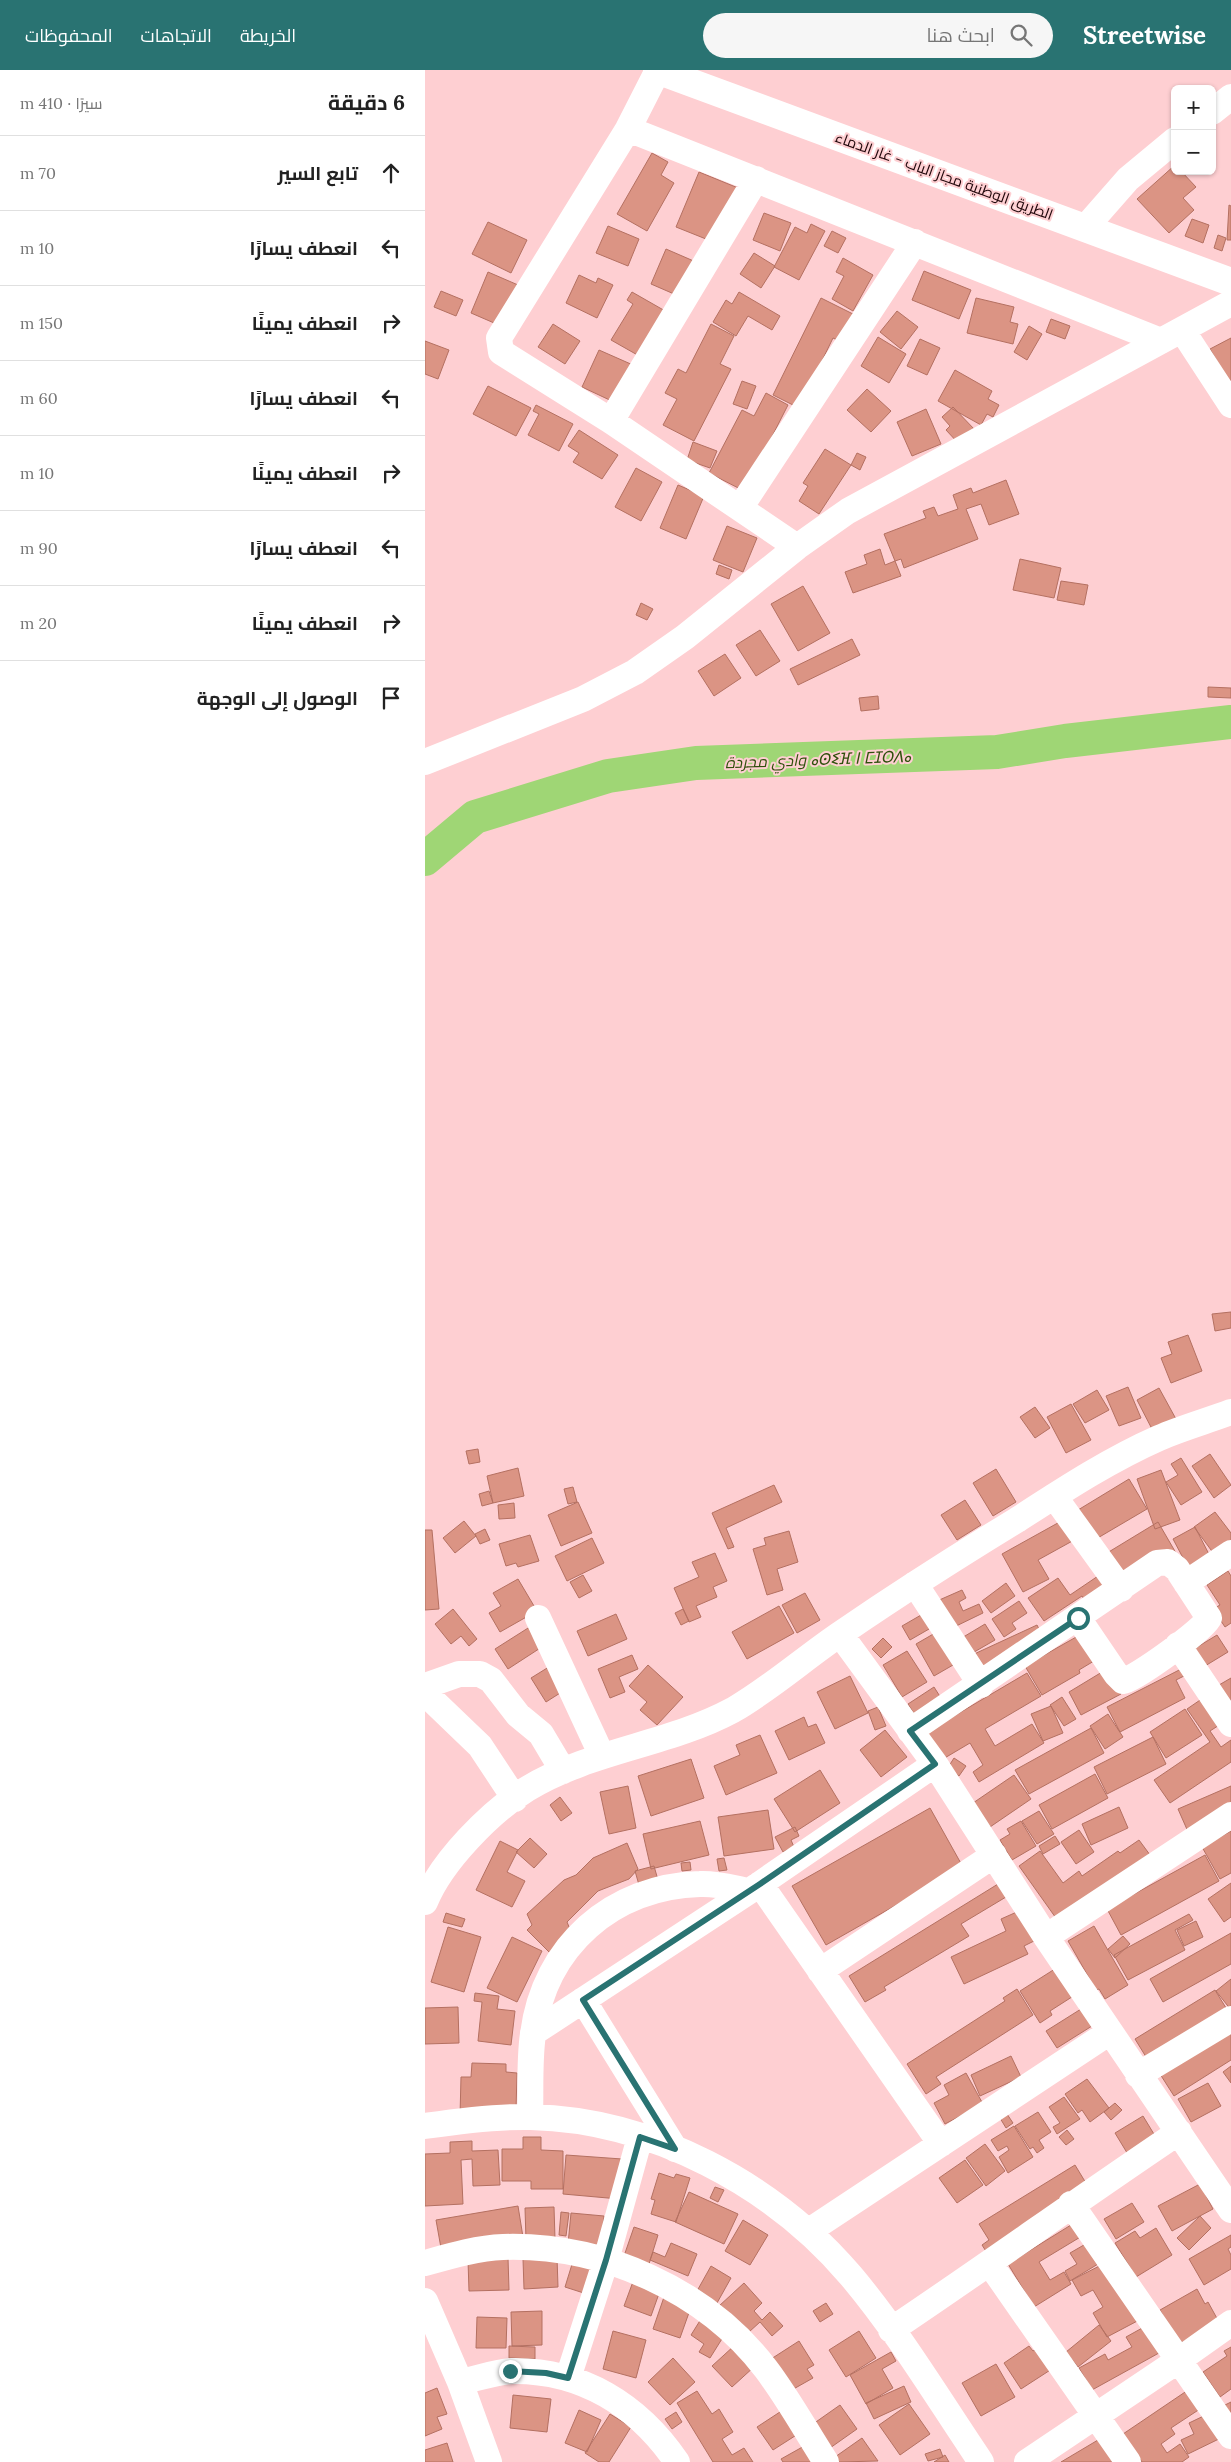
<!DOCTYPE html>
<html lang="ar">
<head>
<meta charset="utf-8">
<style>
  :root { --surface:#fff; --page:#f6f6f6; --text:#222; --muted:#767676; --line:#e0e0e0; --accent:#297372 }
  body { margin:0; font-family:Lora,Cairo,"Noto Sans Tifinagh",serif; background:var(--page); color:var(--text); direction:rtl }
  .controls { position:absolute; right:15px; top:15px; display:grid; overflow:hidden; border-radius:8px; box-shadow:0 1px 4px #0004 }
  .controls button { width:45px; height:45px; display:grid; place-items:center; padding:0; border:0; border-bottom:1px solid var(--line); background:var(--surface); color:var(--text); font:25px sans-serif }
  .stop { position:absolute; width:15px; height:15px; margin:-11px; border:4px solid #297372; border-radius:50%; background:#fff }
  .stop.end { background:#297372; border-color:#fff; box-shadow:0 1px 5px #0008 }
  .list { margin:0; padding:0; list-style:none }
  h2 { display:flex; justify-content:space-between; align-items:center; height:65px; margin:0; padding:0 20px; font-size:21px }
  h2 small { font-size:16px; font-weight:400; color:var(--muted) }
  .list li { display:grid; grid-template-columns:32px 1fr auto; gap:15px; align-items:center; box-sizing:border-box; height:75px; padding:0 20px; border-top:1px solid var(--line) }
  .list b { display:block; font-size:19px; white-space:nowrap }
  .list em { font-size:16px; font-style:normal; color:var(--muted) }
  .icon { flex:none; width:28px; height:28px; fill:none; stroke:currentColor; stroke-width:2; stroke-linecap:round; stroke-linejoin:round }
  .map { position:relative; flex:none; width:806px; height:2392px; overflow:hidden; direction:ltr }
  header { display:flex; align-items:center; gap:30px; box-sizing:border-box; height:70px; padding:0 25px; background:var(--accent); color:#fff }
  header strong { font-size:24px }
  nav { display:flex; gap:28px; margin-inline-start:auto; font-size:18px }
  .search { width:350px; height:45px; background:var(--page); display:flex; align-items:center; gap:12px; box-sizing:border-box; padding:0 18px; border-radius:28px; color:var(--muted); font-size:19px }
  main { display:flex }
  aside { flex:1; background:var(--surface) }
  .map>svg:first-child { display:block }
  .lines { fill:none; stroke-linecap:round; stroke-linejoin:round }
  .river { stroke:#9fd675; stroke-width:34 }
  .building { fill:#db9484; stroke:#b47061 }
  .minor { stroke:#fff; stroke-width:26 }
  .major { stroke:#fff; stroke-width:28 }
  .route { stroke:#297372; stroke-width:6 }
  .labels { text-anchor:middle; stroke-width:4; stroke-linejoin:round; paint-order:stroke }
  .street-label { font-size:15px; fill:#1e0509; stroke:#fecfd2 }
  .water-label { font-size:16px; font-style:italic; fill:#2f500c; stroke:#fecfd2 }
</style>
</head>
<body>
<header>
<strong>Streetwise</strong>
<div class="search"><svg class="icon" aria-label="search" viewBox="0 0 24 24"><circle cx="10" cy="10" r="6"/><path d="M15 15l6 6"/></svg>ابحث هنا</div>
<nav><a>الخريطة</a><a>الاتجاهات</a><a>المحفوظات</a></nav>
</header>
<main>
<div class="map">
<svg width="806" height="2392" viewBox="0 0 806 2392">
  <rect width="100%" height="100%" fill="#fecfd2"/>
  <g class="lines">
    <path class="river" d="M0,789L50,747L183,706L271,693L572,682L640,671L806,652"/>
  </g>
  <path class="building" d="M227,83L243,92L236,105L249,113L222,161L192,144Z
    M750,95V101H756L771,117L758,128L769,140L744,163L712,129Z
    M274,102L318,120L286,171L251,157Z
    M804,135L806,136V170H802Z
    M339,143L366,153L355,181L328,170Z
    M767,149L784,155L778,173L760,166Z
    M63,152L102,170L86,203L47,184Z
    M386,154L400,161L374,210L349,197L370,157L382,163Z
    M183,156L214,169L203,196L171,183Z
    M407,161L421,168L413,183L399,176Z
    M793,165L801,168L797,181L789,178Z
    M241,179L271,192L256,227L226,214Z
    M329,183L350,196L336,218L315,204Z
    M418,188L448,205L428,241L407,229L419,206L411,202Z
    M499,201L546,220L534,249L487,230Z
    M63,202L100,218L83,259L46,243Z
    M154,205L171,213L173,208L188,215L172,248L141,233Z
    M16,221L38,230L31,246L9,237Z
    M207,222L242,242L216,287L186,270L208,234L202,230Z
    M314,222L355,246L347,260L323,246L311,266L288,252L301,230L307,234Z
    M396,228L440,250L427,277L408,268L374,338L348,325Z
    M551,228L589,237L585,252L593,254L588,274L542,263Z
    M472,241L493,257L476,279L455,262Z
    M626,249L645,256L640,269L621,262Z
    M128,254L155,271L140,294L113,277Z
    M286,254L309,266L295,294L306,299L269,371L238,355L252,329L240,323L253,299L261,303Z
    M604,256L617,264L602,290L589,282Z
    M453,267L481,284L464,313L436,296Z
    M806,268V316L785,279Z
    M495,269L515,278L502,305L482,296Z
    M0,271L24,280L13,309L0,304Z
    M174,280L208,295L191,333L157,317Z
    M530,300L567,321L563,329L574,335L568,347L562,344L556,355L513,331Z
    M317,311L331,316L322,339L308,334Z
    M63,316L106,338L91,366L48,344Z
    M442,319L466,341L446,362L422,340Z
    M341,323L363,335L335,390L325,424L284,403L317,340L329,346Z
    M111,335L148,354L134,381L103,365L114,344L108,341Z
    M528,337L550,360L534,374L521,360L525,356L517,347Z
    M501,339L516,374L487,386L472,352Z
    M154,360L193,385L177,409L148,392L154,383L143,376Z
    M268,372L292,381L285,398L262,390Z
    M400,379L426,395L394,444L374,431L383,416L378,413Z
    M432,383L441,387L435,400L426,395Z
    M211,398L237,412L216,451L190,437Z
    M581,410L594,444L564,455L556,434L541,439L553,469L479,498L476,489L470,491L459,464L501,448L498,441L509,437L513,446L533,439L528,425L546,418L548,423Z
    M253,415L279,426L261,469L235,458Z
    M302,456L332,468L318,502L288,490Z
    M455,479L460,495L470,491L476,506L428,523L420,502L442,494L439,485Z
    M595,489L636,498L629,528L588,520Z
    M294,495L307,500L304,509L291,504Z
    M636,511L663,515L659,535L632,530Z
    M378,516L405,563L373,581L346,534Z
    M216,533L228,539L222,550L211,545Z
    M335,560L355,591L331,606L311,575Z
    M427,569L435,585L373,615L365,599Z
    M300,584L316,608L289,626L273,601Z
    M783,617L806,618V628L783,627Z
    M453,626L454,639L436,641L434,628Z
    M806,1242V1258L790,1261L787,1244Z
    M763,1265L777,1301L746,1313L736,1288L747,1284L743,1272Z
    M703,1317L716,1348L694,1356L681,1326Z
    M734,1318L751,1349L728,1361L712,1330Z
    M672,1320L684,1340L660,1353L648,1334Z
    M646,1334L666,1370L641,1383L622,1347Z
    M610,1337L625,1358L610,1368L595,1347Z
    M53,1379L55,1392L44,1394L41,1381Z
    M785,1384L806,1415L789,1428L767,1396Z
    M756,1388L777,1422L756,1435L741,1412L753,1405L746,1394Z
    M93,1398L99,1426L68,1433L62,1406Z
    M571,1399L591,1432L568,1446L548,1413Z
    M736,1400L755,1450L730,1459L712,1409Z
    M704,1409L722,1439L671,1469L653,1440Z
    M349,1415L357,1432L301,1458L309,1477L303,1479L287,1443Z
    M148,1417L152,1432L143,1434L139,1419Z
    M64,1421L68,1433L57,1436L54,1424Z
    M540,1430L556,1455L532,1470L516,1445Z
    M153,1432L167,1463L136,1476L123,1445Z
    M89,1433L90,1448L74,1449L73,1435Z
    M790,1442L806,1463V1478L792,1488L769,1457Z
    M640,1449L651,1469L613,1490L624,1509L598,1522L577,1484Z
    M39,1451L51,1466L30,1483L18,1468Z
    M733,1452L751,1483L699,1513L682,1483Z
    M770,1457L788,1492L766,1503L748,1469Z
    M60,1459L65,1470L55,1474L50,1464Z
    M0,1460H7L14,1539L0,1540Z
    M364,1461L373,1492L352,1499L358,1520L342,1525L328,1479L341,1475L339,1468Z
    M105,1465L114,1491L93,1497L91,1493L81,1496L74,1474Z
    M167,1468L179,1493L142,1511L130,1486Z
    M290,1483L302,1511L288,1517L292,1527L271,1536L276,1547L264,1552L249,1518L274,1507L267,1492Z
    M803,1501L806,1506V1553L800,1557L788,1539L795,1535L782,1515Z
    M676,1504L688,1521L664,1537L657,1526L619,1551L603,1528L633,1508L645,1525Z
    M158,1505L167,1521L154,1528L145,1512Z
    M93,1509L112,1541L75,1562L64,1543L76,1536L68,1523Z
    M581,1513L590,1526L566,1543L557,1531Z
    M537,1520L541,1528L534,1532L538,1541L554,1534L558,1543L525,1559L512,1531Z
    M380,1523L395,1550L372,1563L357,1535Z
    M594,1531L602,1543L587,1553L591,1559L579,1567L567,1549Z
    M354,1536L369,1563L322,1589L307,1562Z
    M28,1539L52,1569L44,1576L36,1566L26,1574L10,1554Z
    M258,1539L264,1551L256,1555L250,1543Z
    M503,1541L511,1555L485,1570L477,1556Z
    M191,1544L202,1569L163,1586L152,1561Z
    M111,1553L123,1573L83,1599L70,1579Z
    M560,1554L570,1570L544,1585L535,1569Z
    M612,1555L621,1573L556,1604L547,1585Z
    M517,1559L535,1591L509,1606L491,1574Z
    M660,1562L674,1588L654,1600L655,1603L617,1625L600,1596Z
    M792,1565L803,1582L780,1596L769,1579Z
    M458,1568L467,1577L456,1588L447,1579Z
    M482,1581L502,1612L477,1627L458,1595Z
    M207,1585L213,1599L194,1607L200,1622L185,1628L173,1599Z
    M127,1595L143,1618L121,1632L106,1608Z
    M223,1595L258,1627L232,1655L215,1640L222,1632L204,1616Z
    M760,1597L763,1604L751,1610L760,1628L695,1662L682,1637Z
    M682,1599L696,1624L656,1645L644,1622Z
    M602,1603L616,1626L560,1659L570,1676L607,1654L619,1673L554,1712L548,1702L558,1695L545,1673L518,1689L502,1662Z
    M425,1606L443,1643L410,1659L392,1622Z
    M806,1608V1635L794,1615Z
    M509,1617L521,1636L495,1653L483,1634Z
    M781,1626L799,1652L785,1661L796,1677L806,1670V1692L745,1733L729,1710L785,1672L762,1639Z
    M637,1627L651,1649L639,1656L625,1635Z
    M626,1636L638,1663L618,1671L606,1644Z
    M453,1637L461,1656L450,1660L443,1641Z
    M760,1639L777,1665L741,1688L725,1662Z
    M683,1644L698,1667L680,1679L665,1656Z
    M379,1647L383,1657L391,1654L400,1673L364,1690L350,1661Z
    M666,1658L679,1683L604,1724L590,1700Z
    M460,1660L482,1687L456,1707L435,1680Z
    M335,1665L352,1703L301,1725L289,1696L315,1685L311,1675Z
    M728,1667L741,1694L682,1724L669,1697Z
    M529,1688L541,1696L534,1706L522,1699Z
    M266,1689L279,1728L226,1746L213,1706Z
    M395,1700L415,1733L370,1762L349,1729Z
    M670,1704L683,1728L627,1759L614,1735Z
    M589,1705L606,1729L565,1757L548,1733Z
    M203,1716L211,1758L184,1764L175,1722Z
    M806,1716V1745L764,1764L753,1739Z
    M135,1727L147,1743L136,1751L125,1735Z
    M694,1737L703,1758L666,1775L657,1754Z
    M505,1738L538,1797L401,1875L367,1816Z
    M343,1740L349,1779L299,1786L293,1747Z
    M614,1741L629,1764L612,1774L597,1751Z
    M275,1751L284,1785L226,1799L218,1764Z
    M596,1751L611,1776L587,1790L575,1770L585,1764L582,1759Z
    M370,1757L374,1766L366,1770L369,1777L358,1782L350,1767Z
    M654,1760L669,1782L651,1794L636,1772Z
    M806,1761V1803L795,1809L777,1777Z
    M630,1766L635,1774L618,1784L614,1776Z
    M105,1768L122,1784L109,1798L91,1782Z
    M714,1770L731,1793L638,1858L594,1796L615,1781L638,1813L654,1801L657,1806L693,1781L695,1783Z
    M75,1771L93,1780L82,1802L100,1811L87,1837L51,1820Z
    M202,1773L213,1799L204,1809L173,1821L142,1852L147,1864L126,1884L102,1860L107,1855L102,1844L139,1810L151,1805L168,1788Z
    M780,1785L794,1811L696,1865L682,1839Z
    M299,1788L302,1800L294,1801L292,1789Z
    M265,1792L266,1800L257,1801L256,1793Z
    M229,1796L233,1810L214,1815L210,1801Z
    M806,1813V1847L799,1852L783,1829Z
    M573,1814L581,1827L536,1854L544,1866L459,1917L461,1920L440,1932L424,1906Z
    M594,1841L611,1870L599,1876L603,1884L539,1914L526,1887L581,1861L576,1849Z
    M21,1843L40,1849L37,1857L18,1852Z
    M764,1844L768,1850L750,1860L760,1880L703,1910L689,1885Z
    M771,1851L778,1867L759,1876L752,1860Z
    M669,1856L703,1915L680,1929L674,1919L671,1920L643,1871Z
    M23,1857L56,1867L39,1922L6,1912Z
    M806,1863V1894L738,1932L725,1909Z
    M698,1866L705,1874L690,1888L683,1879Z
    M87,1867L117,1881L92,1932L62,1918Z
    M633,1897L650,1925L625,1941L627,1945L615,1953L595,1921Z
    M806,1909V1940L791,1921Z
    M592,1919L608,1945L511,2007L516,2014L501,2024L482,1994L580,1931L578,1928Z
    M790,1920L806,1946L726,1995L710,1969Z
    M50,1923L74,1926L72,1939L90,1941L86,1975L53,1971L57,1932L49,1931Z
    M33,1937L34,1973L0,1974V1938Z
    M656,1939L667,1956L632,1978L621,1961Z
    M806,1961V1990L749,2026L735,2004Z
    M586,1986L596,2007L555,2026L546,2005Z
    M47,1993L81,1994V2002L92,2003L91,2040L35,2046L36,2007H46Z
    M806,1996V2013L798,2002Z
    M541,2003L558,2034L520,2054L509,2033L524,2025L519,2015Z
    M662,2009L684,2038L665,2052L657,2040L653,2043L640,2024Z
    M783,2013L796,2036L766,2052L753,2029Z
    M639,2027L655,2049L632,2064L628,2057L635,2053L624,2037Z
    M690,2033L697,2040L686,2050L679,2042Z
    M613,2042L626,2062L614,2070L619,2078L612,2083L608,2077L605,2079L590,2056Z
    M582,2044L588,2053L581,2058L575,2048Z
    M718,2046L735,2074L707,2091L690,2063Z
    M589,2056L608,2087L583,2103L574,2087L584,2080L582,2076L573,2081L566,2070Z
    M642,2060L649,2069L641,2075L634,2067Z
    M98,2067H116V2080L138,2081V2119H106V2111H77V2079H98Z
    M47,2071V2081L73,2080L75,2115L48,2116L47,2089L36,2090L38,2134L0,2136V2084L25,2083V2072Z
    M560,2074L580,2101L561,2116L541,2088Z
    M141,2085L197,2089L194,2129L138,2124Z
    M540,2090L558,2115L532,2133L514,2108Z
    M650,2095L664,2118L564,2186L557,2175L564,2170L554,2154Z
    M234,2103L249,2108L251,2104L265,2108L251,2152L226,2144L230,2130L226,2129Z
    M775,2114L788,2139L747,2161L733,2136Z
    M290,2117L299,2120L293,2132L285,2128Z
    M264,2122L313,2144L299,2174L250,2152Z
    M707,2133L719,2152L691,2169L679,2149Z
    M93,2136L98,2167L16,2178L11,2150Z
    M129,2137L130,2169L101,2170L100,2138Z
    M136,2142L144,2143L141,2166L134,2165Z
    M146,2143L179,2146L176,2177L143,2174Z
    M775,2146L786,2158L764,2180L752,2168Z
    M318,2150L343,2165L325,2195L300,2181Z
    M654,2150L662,2163L614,2192L625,2210L639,2202L646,2214L609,2237L583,2194Z
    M209,2157L233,2165L224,2194L199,2186Z
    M731,2158L747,2185L711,2207L690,2173L710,2161L715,2168Z
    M806,2165V2177L803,2179L806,2185V2199L779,2215L764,2189Z
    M671,2168L683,2188L645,2211L640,2201L652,2194L645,2183Z
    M246,2173L272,2184L263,2206L225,2190L228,2182L240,2187Z
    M132,2187L133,2217L99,2219L98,2189Z
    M83,2188L84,2220L44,2221L43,2190Z
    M686,2190L718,2248L682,2267L668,2243L678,2237L668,2220L656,2226L647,2210Z
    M148,2191L176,2200L168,2226L140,2217Z
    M286,2196L306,2208L292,2233L272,2221Z
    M209,2209L236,2218L226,2246L199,2236Z
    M319,2213L337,2233L329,2241L337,2250L345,2242L358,2256L347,2266L335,2252L324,2262L316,2253L313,2256L294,2236Z
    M772,2219L780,2234L783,2232L794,2252L754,2274L735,2240Z
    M239,2227L266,2237L255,2268L228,2259Z
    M401,2233L408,2244L395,2252L388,2241Z
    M117,2241V2275L87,2276L86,2242Z
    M52,2247L82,2248L81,2278H51Z
    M276,2249L300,2264L285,2288L274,2282L279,2274L266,2265Z
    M728,2252L743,2278L667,2320L654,2298L680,2284L683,2290L707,2277L701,2267Z
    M674,2255L686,2271L653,2297L641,2282Z
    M188,2261L221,2270L211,2308L178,2299Z
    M434,2261L451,2288L421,2307L404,2280Z
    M374,2271L389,2295L382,2299L388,2308L365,2321L346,2289Z
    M619,2274L633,2295L596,2319L579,2293L604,2276L608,2281Z
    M310,2275L330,2296L307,2317L287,2296Z
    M84,2276L110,2277V2289L84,2288Z
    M806,2277V2319L795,2327L778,2302L802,2286L799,2281Z
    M466,2282L471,2291L457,2299L468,2318L441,2334L425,2305Z
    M248,2288L270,2312L245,2335L223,2312Z
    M571,2294L590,2327L556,2346L537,2313Z
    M479,2316L486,2332L449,2349L441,2333Z
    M769,2316L781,2335L746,2358L750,2364L736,2374L742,2383L755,2374L764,2387L757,2392H717L698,2364Z
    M12,2318L22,2344L12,2347L17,2359L0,2366V2323Z
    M272,2321L287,2344L294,2339L308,2362L297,2369L307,2385L319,2378L328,2392H288L252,2333Z
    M88,2325L126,2329L122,2362L85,2358Z
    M806,2332V2347L800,2335Z
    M484,2334L505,2364L475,2385L454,2355Z
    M415,2335L432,2359L405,2378L388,2354Z
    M154,2340L176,2350L162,2382L140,2373Z
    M358,2340L373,2364L348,2380L332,2357Z
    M251,2342L257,2352L247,2359L240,2349Z
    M787,2342L800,2366L763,2384L756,2370L769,2364L764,2353Z
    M185,2344L206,2357L184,2392H174L160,2383Z
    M678,2367L693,2392H636Z
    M437,2368L453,2391L414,2392L410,2387Z
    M22,2373L28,2392H0V2380Z
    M381,2375L390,2392H358L356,2389Z
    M515,2379L518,2387L503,2391L500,2384Z
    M520,2385L524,2392H509Z"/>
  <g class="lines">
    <path class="minor" d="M787,42L806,27
      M203,59L233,0
      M660,158L703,109L750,70
      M757,260L806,335
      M186,351L331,109
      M315,438L490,172
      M372,477L186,351L76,282L74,268L203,59L736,271
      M0,692L158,629L210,602L260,567L372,477L423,441L806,233
      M629,1426L696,1519
      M761,1513L806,1483
      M490,1514L556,1615
      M113,1548L177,1686
      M415,1564L510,1694L621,1867L806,2140
      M753,1575L806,1654
      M0,1616L34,1604H55L66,1610L93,1645L116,1664L138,1701
      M0,1619L7,1630L55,1676L90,1729
      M485,1661L732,1493L743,1492L752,1499L784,1548C781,1558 709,1610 698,1611L691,1604L653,1548
      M335,1814L516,2074
      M0,1832C16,1792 65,1742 102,1719C166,1680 243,1675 308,1640C345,1619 382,1586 418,1562C475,1523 533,1486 592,1450C637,1421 684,1390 734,1368C757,1358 782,1351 806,1342
      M621,1867L806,1745
      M395,1901L569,1785
      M158,1930L250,2079
      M108,1963L335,1814L510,1694
      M713,2005L806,1949
      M105,2047C106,2020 104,1991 108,1964C119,1876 188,1816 275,1814C291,1813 308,1818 324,1821
      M0,2056C34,2051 71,2046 106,2047C227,2050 348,2114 426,2206C474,2263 514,2330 556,2392
      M646,2134L806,2366
      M384,2161L685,1962
      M0,2193C25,2186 52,2178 78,2177C178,2174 281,2220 341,2299C363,2328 381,2361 401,2392
      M565,2194L703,2392
      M0,2231L35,2312L64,2392
      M466,2260C563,2195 657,2127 754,2062
      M143,2308L181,2190L215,2067
      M35,2312C51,2309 70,2302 87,2301C157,2300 213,2335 252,2392
      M602,2392L754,2290L806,2253"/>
    <path class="major" d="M232,0L806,212"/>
  </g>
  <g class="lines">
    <path class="route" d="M85,2301L121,2303L143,2308L181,2190L215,2067L250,2079L158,1930L335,1814L510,1694L485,1661L653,1548"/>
  </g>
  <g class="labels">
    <g class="street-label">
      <text transform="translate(519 106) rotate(20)" y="5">الطريق الوطنية مجاز الباب - غار الدماء</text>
    </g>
    <g class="water-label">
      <text transform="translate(393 689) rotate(-2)" y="6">وادي مجردة ⴰⵙⵉⴼ ⵏ ⵎⵊⵔⴷⴰ</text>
    </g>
  </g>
</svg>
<div class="controls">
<button>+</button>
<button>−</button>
</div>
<div class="stop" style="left:653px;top:1548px"></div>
<div class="stop end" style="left:85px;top:2301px"></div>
</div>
<aside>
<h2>6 دقيقة<small>سيرًا · 410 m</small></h2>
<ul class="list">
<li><svg class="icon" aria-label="ahead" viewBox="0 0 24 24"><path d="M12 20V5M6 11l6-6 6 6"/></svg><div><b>تابع السير</b></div><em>70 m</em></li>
<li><svg class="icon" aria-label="left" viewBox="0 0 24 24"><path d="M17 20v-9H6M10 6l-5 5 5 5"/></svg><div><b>انعطف يسارًا</b></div><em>10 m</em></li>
<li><svg class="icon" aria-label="right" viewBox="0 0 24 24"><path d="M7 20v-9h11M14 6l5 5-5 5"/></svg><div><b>انعطف يمينًا</b></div><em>150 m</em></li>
<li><svg class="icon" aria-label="left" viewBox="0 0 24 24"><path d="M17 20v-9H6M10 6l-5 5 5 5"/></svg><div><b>انعطف يسارًا</b></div><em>60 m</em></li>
<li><svg class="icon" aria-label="right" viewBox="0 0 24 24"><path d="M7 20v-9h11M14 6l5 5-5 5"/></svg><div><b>انعطف يمينًا</b></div><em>10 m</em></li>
<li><svg class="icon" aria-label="left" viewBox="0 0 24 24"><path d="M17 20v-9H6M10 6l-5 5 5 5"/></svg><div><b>انعطف يسارًا</b></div><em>90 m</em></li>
<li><svg class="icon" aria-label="right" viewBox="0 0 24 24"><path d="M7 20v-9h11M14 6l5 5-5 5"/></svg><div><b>انعطف يمينًا</b></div><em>20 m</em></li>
<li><svg class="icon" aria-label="arrive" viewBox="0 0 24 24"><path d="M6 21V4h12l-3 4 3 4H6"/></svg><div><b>الوصول إلى الوجهة</b></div></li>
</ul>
</aside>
</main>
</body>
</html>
